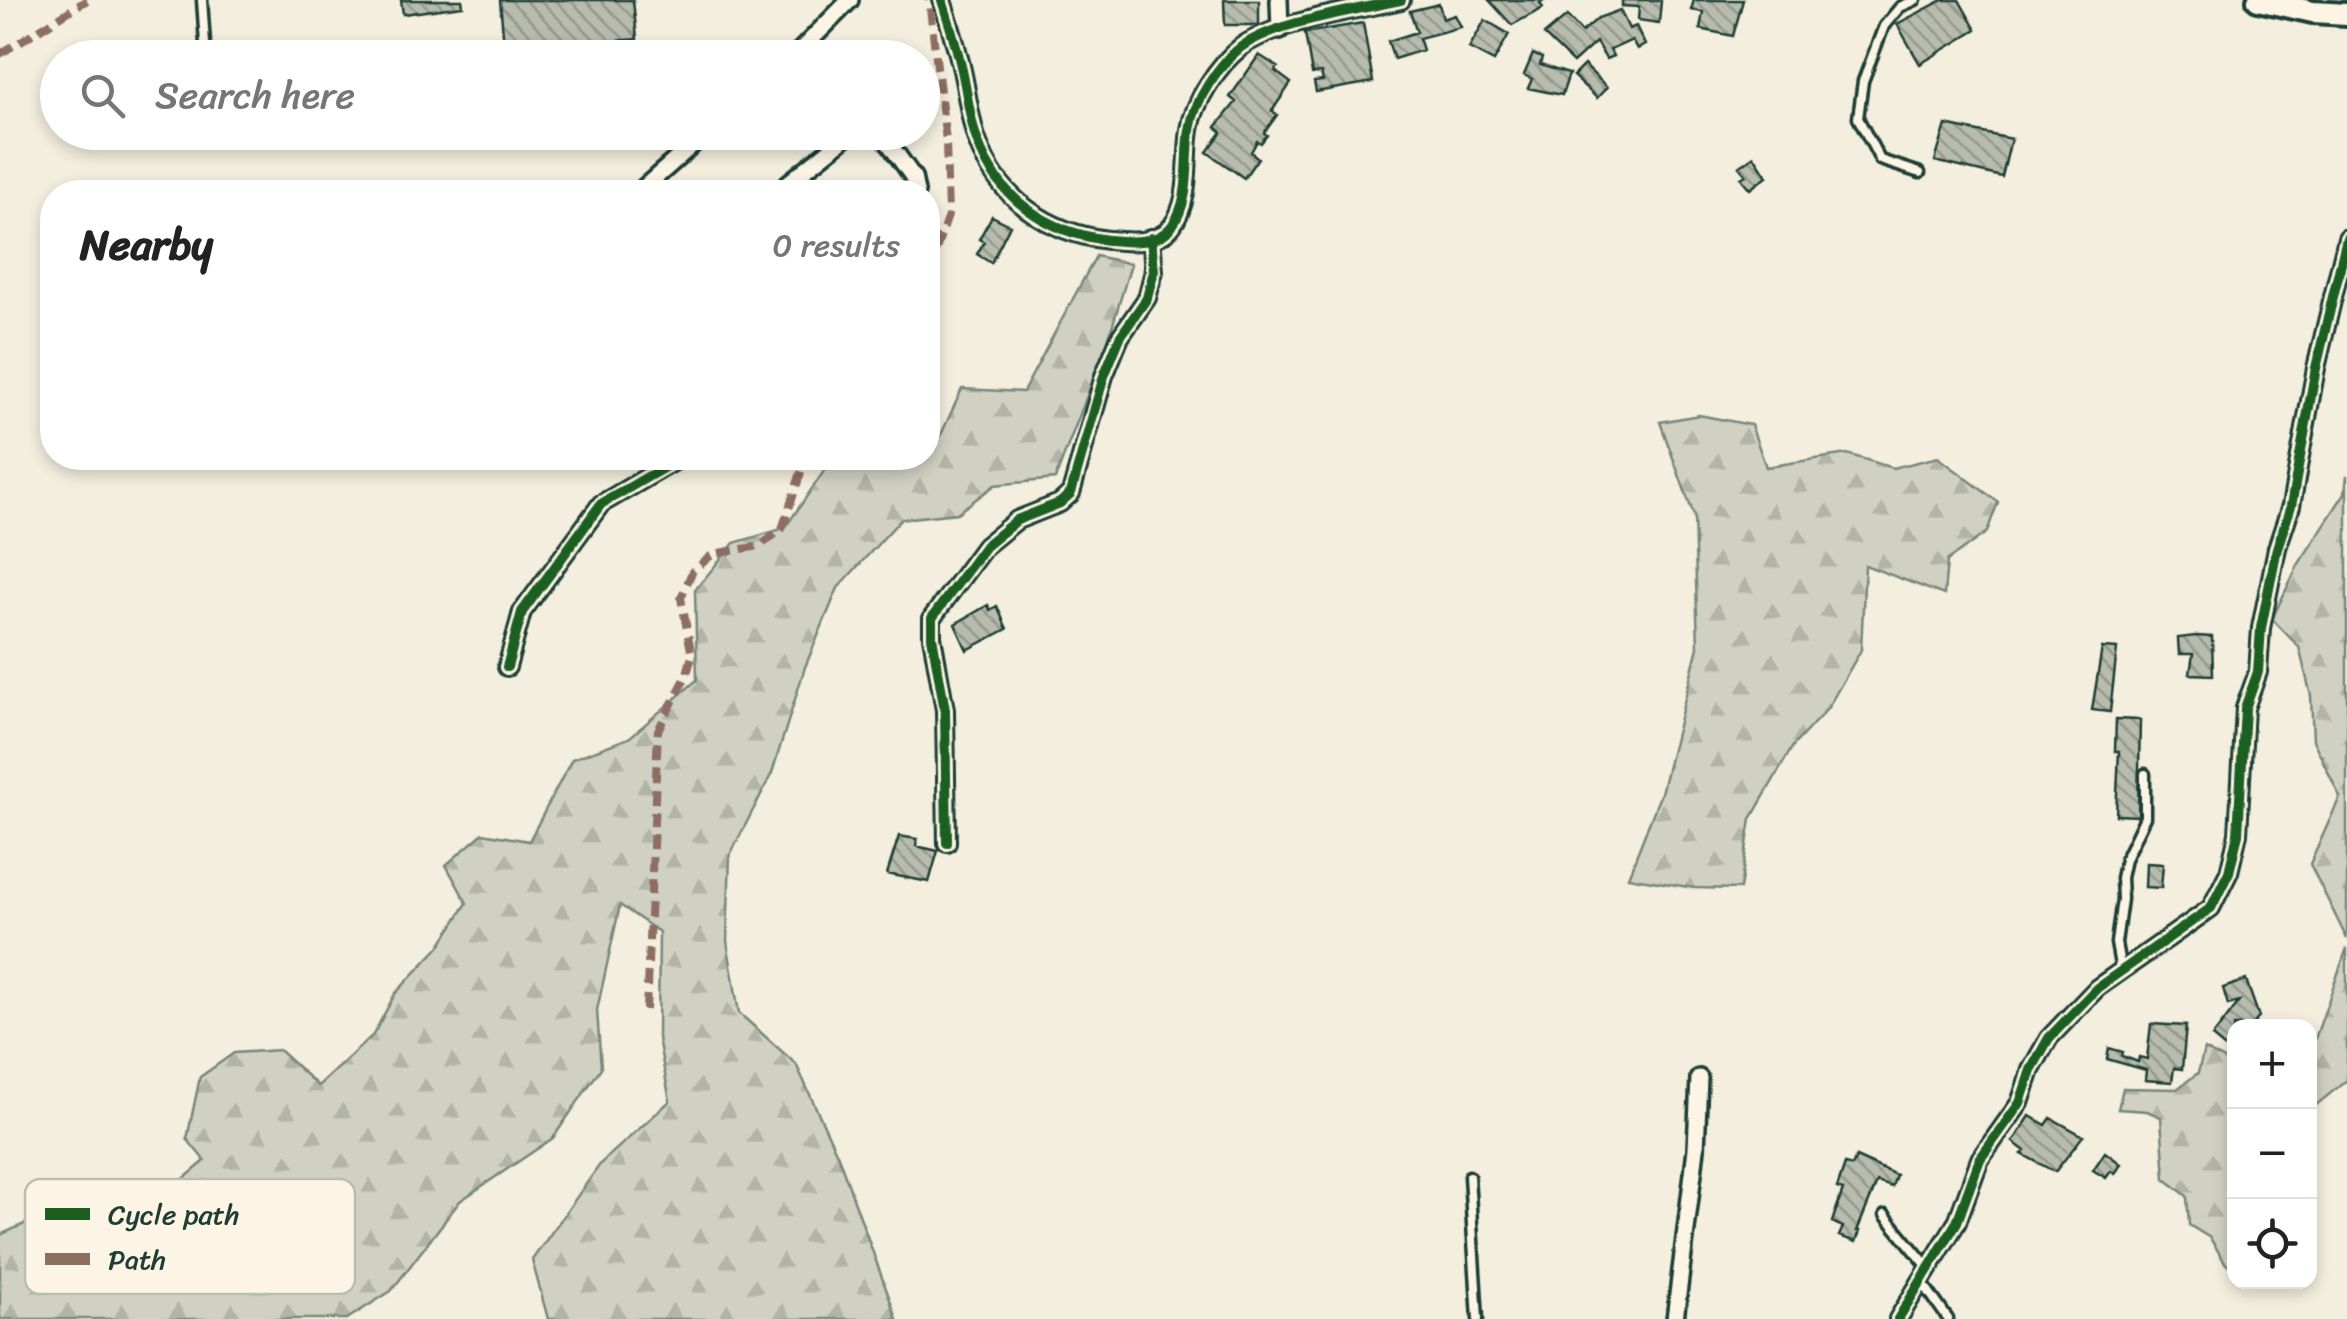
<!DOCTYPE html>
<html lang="en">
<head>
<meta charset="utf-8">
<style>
  :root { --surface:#fff; --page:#f6f6f6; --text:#222; --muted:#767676; --line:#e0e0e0 }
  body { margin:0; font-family:Sriracha,sans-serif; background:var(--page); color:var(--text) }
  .controls { position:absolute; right:30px; bottom:30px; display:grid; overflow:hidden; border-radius:20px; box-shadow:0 5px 15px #0003 }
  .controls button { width:90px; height:90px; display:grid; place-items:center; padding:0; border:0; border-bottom:2px solid var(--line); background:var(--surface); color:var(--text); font:50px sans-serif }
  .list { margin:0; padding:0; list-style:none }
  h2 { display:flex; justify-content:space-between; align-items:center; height:130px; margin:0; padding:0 40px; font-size:42px }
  h2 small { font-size:32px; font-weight:400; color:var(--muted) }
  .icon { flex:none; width:55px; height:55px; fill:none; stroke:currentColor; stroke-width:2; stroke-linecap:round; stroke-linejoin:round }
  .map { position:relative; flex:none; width:2347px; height:1319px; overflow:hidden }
  .search { position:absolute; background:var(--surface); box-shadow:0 5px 15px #0003; left:40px; top:40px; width:900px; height:110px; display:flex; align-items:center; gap:25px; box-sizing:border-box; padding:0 35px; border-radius:55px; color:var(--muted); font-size:38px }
  .panel { position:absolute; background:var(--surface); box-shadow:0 5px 15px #0003; left:40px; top:180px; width:900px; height:290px; border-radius:40px }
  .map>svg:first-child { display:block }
  .forest { fill:url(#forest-firs); stroke:#78877b; stroke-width:2.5 }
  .building { fill:url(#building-back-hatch); stroke:#1f3d34; stroke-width:2.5 }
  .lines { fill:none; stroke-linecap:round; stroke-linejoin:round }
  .service-casing { stroke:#1f3d34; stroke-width:15 }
  .minor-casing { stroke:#1f3d34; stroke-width:22 }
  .tertiary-casing { stroke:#1f3d34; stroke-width:28 }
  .service { stroke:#fcf5e5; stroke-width:8 }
  .minor { stroke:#fcf5e5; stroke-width:15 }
  .tertiary { stroke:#fcf5e5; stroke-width:20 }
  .quiet { stroke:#8d6e63; stroke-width:8; stroke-dasharray:15 8; stroke-linecap:butt }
  .cycleway-casing { stroke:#fcf5e5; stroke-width:16 }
  .cycleway { stroke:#1b5e20; stroke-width:10 }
  .key { fill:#fcf5e5; stroke:#babeb0; stroke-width:2.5 }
  .key-label { font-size:28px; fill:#1f3d34 }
</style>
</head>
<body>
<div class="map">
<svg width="2347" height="1319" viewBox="0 0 2347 1319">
  <defs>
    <pattern id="forest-firs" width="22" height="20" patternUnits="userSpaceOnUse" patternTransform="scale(2.5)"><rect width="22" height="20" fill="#d0d1c2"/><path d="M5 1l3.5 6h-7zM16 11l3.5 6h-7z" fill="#b2b4a7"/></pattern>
    <pattern id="building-back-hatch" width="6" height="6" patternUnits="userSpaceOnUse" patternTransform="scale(2.5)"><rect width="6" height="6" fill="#b8bcae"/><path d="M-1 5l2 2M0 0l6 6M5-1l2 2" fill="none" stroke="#959a8e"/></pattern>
  </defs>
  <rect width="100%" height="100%" fill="#f3eede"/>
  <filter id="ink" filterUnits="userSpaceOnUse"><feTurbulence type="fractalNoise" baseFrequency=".01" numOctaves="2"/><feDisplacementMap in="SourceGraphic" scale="20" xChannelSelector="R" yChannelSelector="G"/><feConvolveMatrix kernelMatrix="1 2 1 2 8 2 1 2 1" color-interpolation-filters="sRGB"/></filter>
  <g filter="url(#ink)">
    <path class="forest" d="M1096,256L1131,264L1107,344L1055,479L995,485L957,513L901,519L838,588L805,667L772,773L730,855L727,941L739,1013L796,1064L838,1156L897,1319H548L532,1260L601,1163L670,1101L658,1038L659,932L620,905L597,1010L601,1068L553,1138L460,1201L391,1291L347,1319H0V1235L64,1206L131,1208L180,1182L205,1161L187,1139L200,1077L234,1053L279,1050L318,1086L373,1035L395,994L439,947L467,903L446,865L483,833L529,841L572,759L629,738L697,680L695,590L734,543L785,528L833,458H928V451L934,450L962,389L1023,392Z
      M1699,415L1751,425L1766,467L1847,454L1893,468L1938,457L1998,502L1987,532L1947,561L1944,595L1865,565L1861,650L1827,709L1793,746L1751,819L1740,889L1694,888L1628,877L1661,793L1698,647L1694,516L1660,422Z
      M2347,475V939L2310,864L2340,797L2313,740L2311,696L2299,647L2272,619L2298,565L2345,493Z
      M2347,948V1080L2310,1110V1053Z
      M2204,1049L2234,1065V1268L2226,1264L2210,1238L2189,1225L2187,1196L2165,1179L2161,1117L2147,1111L2118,1109L2123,1088L2177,1089L2198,1073Z"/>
    <path class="building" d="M401,0H462L463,6L403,14Z
      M500,0H633L637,39L550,47L551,58H505Z
      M1224,0H1259V25H1225Z
      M1489,0H1546L1540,3L1543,8L1512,25Z
      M1622,0H1661L1659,23L1638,20L1639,7L1622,6Z
      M1694,0H1743L1733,36L1700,29L1703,12L1691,10Z
      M1943,0H1959L1976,30L1920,64L1897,24Z
      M1439,4L1443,19L1455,15L1461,27L1419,38L1423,50L1394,59L1388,41L1417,32L1410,11Z
      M1620,10L1629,29L1636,26L1645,45L1637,49L1632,40L1610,50L1613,56L1606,59L1596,42L1573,63L1544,35L1567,16L1582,32L1598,18Z
      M1485,20L1509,34L1494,61L1469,48Z
      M1363,23L1373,82L1316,92L1314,82L1323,81L1321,73L1312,74L1305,33Z
      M1533,54L1542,58L1540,65L1569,74L1562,95L1528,88L1532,79L1524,75Z
      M1259,55L1278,67L1275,71L1291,83L1272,111L1277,115L1264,133L1267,135L1261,143L1257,141L1251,152L1258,158L1244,178L1207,152L1222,132L1216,127L1236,102L1230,97Z
      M1584,65L1607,87L1597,98L1573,76Z
      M1946,125L2011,139L2002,177L1935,161Z
      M1754,156L1767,176L1750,189L1741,178L1746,175L1739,167Z
      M992,216L1010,225L991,263L977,254L984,242L979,239Z
      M988,605L990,610L997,606L1007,629L967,650L955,624Z
      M2196,636L2212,637L2213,675L2190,674L2193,654H2179L2178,638Z
      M2102,648L2117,649L2110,712L2092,710Z
      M2116,719L2140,720L2138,816L2116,815L2119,751H2115Z
      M899,836L917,839L916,846L938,851L929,882L887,874Z
      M2146,863L2163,864L2161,888L2145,887Z
      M2246,980L2259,1017L2252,1026H2234V1047L2230,1052L2212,1037L2239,1002L2228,1005L2223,988Z
      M2151,1024L2186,1026L2182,1069L2174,1068L2172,1082L2145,1080L2146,1070L2107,1059L2109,1048L2123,1052L2122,1056L2138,1062L2139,1057L2147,1059Z
      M2030,1116L2046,1125L2051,1118L2083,1136L2055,1172L2022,1154L2025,1151L2013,1142Z
      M2105,1152L2121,1164L2115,1174L2111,1171L2106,1178L2093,1170Z
      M1856,1157L1896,1175L1892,1187L1877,1182L1857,1231H1860L1856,1242L1839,1236L1843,1227L1832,1222L1843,1190L1837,1188L1845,1164L1852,1166Z"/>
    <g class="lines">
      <defs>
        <path id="service" d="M202,0L206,58
          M1916,0L1900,7L1884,26L1863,81L1858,118L1880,160L1920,173
          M2121,971L2116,943L2122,899L2121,878L2125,859L2145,817V774
          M1469,1176L1478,1319
          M1885,1215L1929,1268
          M1922,1282L1948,1319"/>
        <path id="minor" d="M942,0C949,22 956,44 961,66C967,90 969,117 977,140C997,198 1048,233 1108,240C1129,242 1158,245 1172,226C1192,198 1185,161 1190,130C1194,101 1218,65 1241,47C1276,21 1358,10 1401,0
          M1279,0L1280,30
          M793,58L850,0
          M881,132L913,177L916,192
          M639,192L707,132
          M777,192L852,132
          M507,667L522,612L601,504L680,458
          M947,843L945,710L932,637V618L985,546L1017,520L1060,503L1071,493L1104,376L1120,337L1147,298L1154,271L1151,238
          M1675,1319L1696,1149L1699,1078
          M1898,1319L1957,1222L1980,1159L2020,1103L2031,1070L2049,1038L2097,988L2211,908L2229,872L2238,834L2245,708L2258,672L2261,628L2277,548L2291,506L2316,368L2347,238"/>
        <path id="tertiary" d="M2258,0L2313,12L2347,14"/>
      </defs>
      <use href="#service" class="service-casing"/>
      <use href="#minor" class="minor-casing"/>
      <use href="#tertiary" class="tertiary-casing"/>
      <use href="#service" class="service"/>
      <use href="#minor" class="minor"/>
      <use href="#tertiary" class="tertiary"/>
      <path class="quiet" d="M0,54L87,0
        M928,272L948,216L946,141L929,0
        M646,1010L658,730L686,677L692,656L681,598L692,572L713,554L760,546L782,529L806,458"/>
      <defs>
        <path id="cycleway" d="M942,0C949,22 956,44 961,66C967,90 969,117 977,140C997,198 1048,233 1108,240C1129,242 1158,245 1172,226C1192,198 1185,161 1190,130C1194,101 1218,65 1241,47C1276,21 1358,10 1401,0
          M507,667L522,612L601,504L680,458
          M947,843L945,710L932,637V618L985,546L1017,520L1060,503L1071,493L1104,376L1120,337L1147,298L1154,271L1151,238
          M1898,1319L1957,1222L1980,1159L2020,1103L2031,1070L2049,1038L2097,988L2211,908L2229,872L2238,834L2245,708L2258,672L2261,628L2277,548L2291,506L2316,368L2347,238"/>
      </defs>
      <use href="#cycleway" class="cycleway-casing"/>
      <use href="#cycleway" class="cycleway"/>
    </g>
  </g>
  <rect x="25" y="1179" width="330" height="115" rx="15" class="key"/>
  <rect x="45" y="1208" width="45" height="12" fill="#1b5e20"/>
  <rect x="45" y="1253" width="45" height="12" fill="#8d6e63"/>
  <g class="key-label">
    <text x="108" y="1224">Cycle path</text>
    <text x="108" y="1269">Path</text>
  </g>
</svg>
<div class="controls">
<button>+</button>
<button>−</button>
<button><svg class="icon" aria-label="locate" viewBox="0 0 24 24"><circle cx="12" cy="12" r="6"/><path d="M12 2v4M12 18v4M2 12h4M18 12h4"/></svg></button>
</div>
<div class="search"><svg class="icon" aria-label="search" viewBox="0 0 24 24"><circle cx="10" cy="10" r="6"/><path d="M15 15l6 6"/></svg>Search here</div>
<section class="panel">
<h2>Nearby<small>0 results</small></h2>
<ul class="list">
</ul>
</section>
</div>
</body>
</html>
